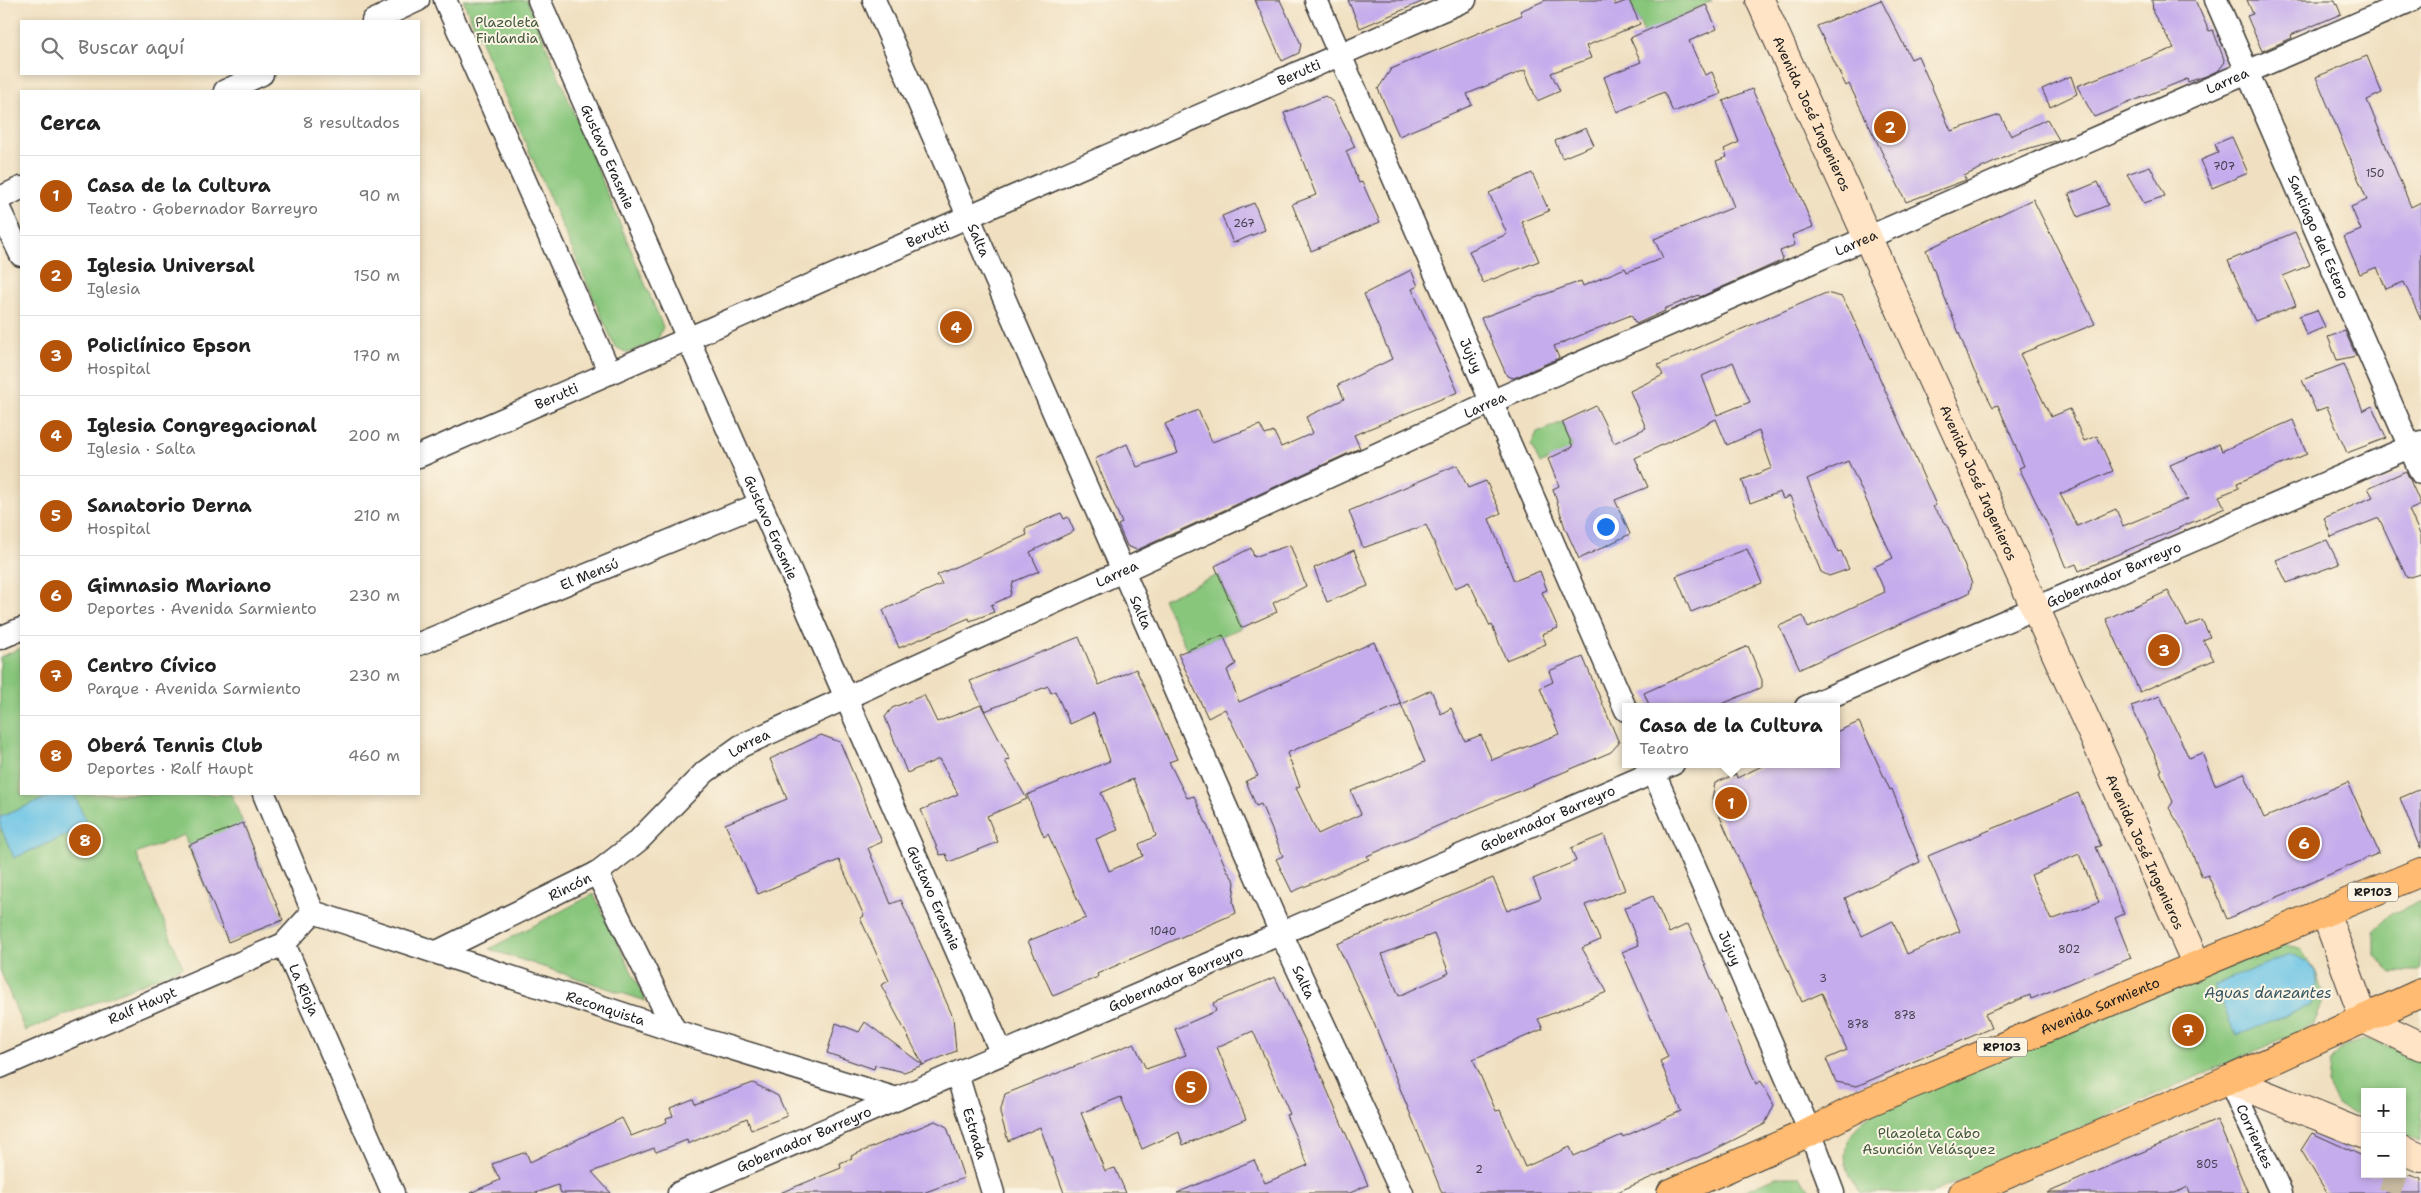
<!DOCTYPE html>
<html lang="es">
<head>
<meta charset="utf-8">
<style>
  :root { --surface:#fff; --page:#f2f2f2; --text:#222; --muted:#767676; --line:#e0e0e0; --accent:#b45309 }
  body { margin:0; font-family:"Shantell Sans",sans-serif; background:var(--page); color:var(--text) }
  .controls { position:absolute; right:15px; bottom:15px; display:grid; overflow:hidden; border-radius:0px; box-shadow:0 2px 8px #0003 }
  .controls button { width:45px; height:45px; display:grid; place-items:center; padding:0; border:0; border-bottom:1px solid var(--line); background:var(--surface); color:var(--text); font:25px sans-serif }
  .you { position:absolute; left:1605px; top:526px; width:18px; height:18px; margin:-12px; border:4px solid #fff; border-radius:50%; background:#1a73e8; box-shadow:0 0 0 8px #1a73e833 }
  .badge { display:grid; place-items:center; width:32px; height:32px; border-radius:50%; background:var(--accent); color:#fff; font-size:16px; font-weight:700 }
  .pin { position:absolute; translate:-50% -50%; border:2px solid #fff; box-shadow:0 1px 5px #0006 }
  .popup { position:absolute; left:1622px; top:703px; width:218px; height:65px; box-sizing:border-box; display:grid; place-content:center; border-radius:0px; background:var(--surface); filter:drop-shadow(0 1px 4px #0005); font-size:16px; white-space:nowrap; color:var(--muted) }
  .popup b { font-size:19px; color:var(--text) }
  .popup::after { content:''; position:absolute; left:50%; top:100%; margin-left:-10px; border:10px solid transparent; border-top-color:var(--surface) }
  .list { margin:0; padding:0; list-style:none }
  h2 { display:flex; justify-content:space-between; align-items:center; height:65px; margin:0; padding:0 20px; font-size:21px }
  h2 small { font-size:16px; font-weight:400; color:var(--muted) }
  .list li { display:grid; grid-template-columns:32px 1fr auto; gap:15px; align-items:center; box-sizing:border-box; height:80px; padding:0 20px; border-top:1px solid var(--line) }
  .list b { display:block; font-size:19px; white-space:nowrap }
  .list p { margin:0; font-size:16px; white-space:nowrap; color:var(--muted) }
  .list em { font-size:16px; font-style:normal; color:var(--muted) }
  .icon { flex:none; width:28px; height:28px; fill:none; stroke:currentColor; stroke-width:2; stroke-linecap:round; stroke-linejoin:round }
  .map { position:relative; flex:none; width:2421px; height:1193px; overflow:hidden }
  .search { position:absolute; background:var(--surface); box-shadow:0 2px 8px #0003; left:20px; top:20px; width:400px; height:55px; display:flex; align-items:center; gap:12px; box-sizing:border-box; padding:0 18px; border-radius:0px; color:var(--muted); font-size:19px }
  .panel { position:absolute; background:var(--surface); box-shadow:0 2px 8px #0003; left:20px; top:90px; width:400px; height:705px; border-radius:0px }
  .map>svg:first-child { display:block }
  .green { fill:#88c67c; stroke:#52714c }
  .water { fill:#67c2e5; stroke:#426f80 }
  .building { fill:#c5acec; fill-rule:evenodd }
  .lines { fill:none; stroke-linecap:round; stroke-linejoin:round }
  .street-tunnel { stroke:#c6b9a0; stroke-width:22; stroke-dasharray:22 11; stroke-linecap:butt }
  .street-casing { stroke:#3c3935; stroke-width:25 }
  .secondary-casing { stroke:#3c3935; stroke-width:30 }
  .primary-casing { stroke:#3c3935; stroke-width:30 }
  .street { stroke:#fff; stroke-width:22 }
  .secondary { stroke:#ffe4c6; stroke-width:28 }
  .primary { stroke:#ffbb71; stroke-width:28 }
  .labels { text-anchor:middle; stroke-width:4; stroke-linejoin:round; paint-order:stroke }
  .number-label { font-size:11px; fill:#464050 }
  .shield { fill:#fcf5e5; stroke:#5f5d58; stroke-width:1 }
  .shield-label { font-size:12px; font-weight:bold; fill:#1c1c1c }
  .park-label { font-size:14px; fill:#42583e; stroke:#fcf5e5 }
  .street-label { font-size:14px; fill:#1c1c1c; stroke:#fcf5e5 }
  .water-label { font-size:15px; font-style:italic; fill:#365662; stroke:#fcf5e5 }
</style>
</head>
<body>
<div class="map">
<svg width="2421" height="1193" viewBox="0 0 2421 1193">
  <rect width="100%" height="100%" fill="#fcf5e5"/>
  <filter id="ink" filterUnits="userSpaceOnUse"><feTurbulence type="fractalNoise" baseFrequency=".02" numOctaves="2"/><feDisplacementMap in="SourceGraphic" scale="10" xChannelSelector="R" yChannelSelector="G"/><feConvolveMatrix kernelMatrix="1 2 1 2 8 2 1 2 1" color-interpolation-filters="sRGB"/></filter>
  <filter id="wash" filterUnits="userSpaceOnUse"><feTurbulence type="fractalNoise" baseFrequency=".0096" numOctaves="4" result="noise"/><feDisplacementMap in="SourceGraphic" scale="20" xChannelSelector="R" yChannelSelector="G"/><feGaussianBlur stdDeviation="1.12" result="paint"/><feColorMatrix in="noise" values="0 0 0 0 0 0 0 0 0 0 0 0 0 0 0 0 0 1.4 0 .05"/><feComposite in="paint" operator="in"/></filter>
  <g filter="url(#wash)">
    <rect width="100%" height="100%" fill="#f0e0c1"/>
    <path class="green" d="M463,0H527L663,327L657,341L628,353L615,347Z
      M1629,0H1711L1712,1L1644,33Z
      M1562,422L1573,447L1540,464L1531,445L1537,433Z
      M1218,575L1241,628L1187,650L1163,599Z
      M21,648V794H231L283,920L228,942L184,835L136,854L183,967L25,1031L0,970V657Z
      M594,894V895L646,1001L489,949Z
      M2421,901V969L2416,972H2392L2374,955V931L2391,914Z
      M2273,942L2300,948L2316,972L2324,997L2314,1025L1932,1193H1861C1836,1162 1841,1137 1872,1113Z
      M2367,1039L2421,1058V1141L2402,1133V1092H2365V1117L2338,1106L2328,1085L2330,1063L2344,1046Z
      M1776,1177H1799L1813,1193H1739Z"/>
    <path class="water" d="M55,794H74L88,826L14,858L0,826V817Z
      M2290,954C2318,963 2323,979 2311,1005L2236,1036L2214,985Z"/>
    <g id="blocks">
      <path class="building" d="M1255,0H1280L1301,44L1299,53L1282,61Z
        M1348,0H1424V1L1360,28Z
        M1546,0H1613L1615,5L1629,0L1640,24L1586,46L1591,58L1551,73L1560,91L1537,101L1525,70L1467,94L1472,105L1399,136L1378,89L1391,69L1522,15L1520,11Z
        M1881,0L1911,59L1918,56L1951,131L2000,115L2011,136L2047,119L2059,140L2019,151L1964,176L1966,180L1906,202L1849,84L1846,86L1817,26Z
        M2152,0H2195L2209,31L2213,30L2225,62L2219,70L2206,76L2188,82L2187,79L2094,117L2077,86L2174,48L2153,13Z
        M2247,0H2335L2341,14L2291,35L2292,38L2262,51L2247,16L2253,14Z
        M1706,5L1717,29L1689,41L1705,75L1712,72L1721,94L1673,112L1664,92L1617,112L1604,77L1641,62L1630,38Z
        M2367,56L2382,93L2367,100L2411,207L2421,202V320L2404,282L2386,289L2377,267L2360,274L2344,237L2361,230L2351,207L2367,200L2316,77Z
        M2071,76L2077,94L2050,107L2042,89Z
        M1752,89L1794,183H1795L1813,227L1792,235L1795,245L1780,251L1783,260L1700,297L1699,295L1664,309L1665,311L1636,324L1631,315L1554,346L1559,358L1514,378L1507,376L1481,318L1581,281L1583,286L1625,268L1627,272L1663,258L1654,239L1734,207L1716,161L1727,157L1724,149L1739,142L1723,101Z
        M1325,96L1333,102L1355,147L1346,151L1359,183L1362,182L1380,222L1311,251L1292,204L1316,195L1284,113Z
        M1586,128L1594,145L1562,158L1555,141Z
        M2232,137L2248,173L2212,188L2201,160L2218,153L2215,144Z
        M2150,166L2165,196L2144,203L2127,174Z
        M1532,173L1549,211L1522,222L1539,261L1483,283L1469,251L1507,234L1489,193Z
        M2098,182L2108,205L2078,217L2069,194Z
        M2033,199L2095,324L2020,354L2051,417L2070,409L2084,441L2097,436L2113,471L2060,494L2077,526L2116,509L2123,526L2188,499L2170,465L2219,444L2222,451L2293,420L2307,454L2237,483L2239,488L2219,496L2225,508L2079,571L2076,564L2066,568L2053,536L2019,468L2024,466L1998,405L1993,407L1974,371L1926,250Z
        M1254,203L1265,230L1233,243L1222,216Z
        M2295,232L2310,265L2283,276L2296,305L2255,321L2228,261Z
        M1411,270L1418,286L1412,289L1458,392L1354,435L1360,448L1137,550L1127,546L1118,525L1122,523L1095,459L1127,444L1137,467L1178,453L1165,424L1198,410L1212,442L1260,425L1265,435L1274,432L1281,447L1313,433L1306,417L1344,399L1338,385L1392,359L1364,294Z
        M1826,293L1842,297L1850,311L1936,505L1933,507L1947,525L1972,583L1969,593L1800,669L1779,626L1803,616L1808,628L1885,592L1874,567L1893,558L1848,461L1807,479L1838,552L1841,551L1849,569L1829,576L1821,572L1790,496L1783,499L1780,492L1750,503L1742,480L1772,468L1759,431L1727,445L1716,419L1635,458L1648,487L1615,500L1630,534L1579,559L1565,528L1553,489L1559,486L1548,459L1573,447L1562,422L1596,406L1614,443L1646,428L1630,391L1663,375L1658,365ZM1733,362L1750,402L1717,415L1702,376Z
        M2317,310L2325,327L2306,335L2299,316Z
        M2345,331L2356,356L2337,360L2328,337Z
        M2344,364L2363,411L2372,406L2386,438L2347,453L2327,407L2316,411L2302,380Z
        M1457,465L1468,488L1486,481L1501,513L1489,519L1514,581L1540,571L1547,590L1542,592L1558,628L1542,634L1546,644L1506,660L1492,625L1490,626L1469,582L1455,588L1426,525L1363,548L1349,511Z
        M2406,471L2421,505L2409,510L2421,536V574L2407,578L2379,518L2331,537L2324,518L2373,497L2368,488Z
        M1061,513L1064,519L1068,517L1074,531L1030,552L1039,571L1013,582L1010,596L991,605L994,612L970,621L969,618L899,648L883,610L942,584L937,575L1027,535L1025,529Z
        M2327,540L2339,564L2287,583L2276,560Z
        M1290,545L1306,586L1273,603L1277,612L1241,628L1215,566L1251,548L1254,557Z
        M1747,549L1762,583L1691,612L1676,576Z
        M1354,550L1368,586L1327,602L1314,568Z
        M2168,591L2187,626L2202,620L2210,637L2203,640L2214,660L2140,692L2106,619Z
        M1223,635L1236,664L1227,670L1239,702L1374,642L1401,704L1431,690L1441,714L1451,708L1465,741L1481,735L1492,760L1559,734L1540,688L1553,682L1549,671L1583,657L1619,743L1611,752L1367,856L1369,859L1292,892L1276,859L1283,856L1261,804L1256,806L1246,781L1258,776L1225,709L1208,718L1178,654ZM1401,704L1425,762L1351,791L1361,814L1318,834L1296,788L1300,786L1287,753Z
        M1079,637L1099,685L1136,669L1177,759L1169,762L1187,798L1194,796L1227,870L1235,882L1233,902L1236,913L1097,974L1098,977L1053,996L1028,941L1086,918L1048,834L1044,837L1027,795L1110,761L1094,713L1070,724L1055,691L1051,693L1048,686L985,711L970,681ZM1133,779L1149,814L1156,836L1139,844L1143,856L1109,871L1096,839L1118,830L1101,793Z
        M1748,646L1762,680V687L1715,707H1650L1644,693Z
        M924,695L937,722L981,705L1010,760L1005,761L1027,799L987,816L998,842L949,862L946,854L940,855L921,810L958,794L939,759L907,773L885,717L892,708Z
        M2160,696L2189,758L2202,753L2215,785L2244,773L2264,818L2348,782L2379,853L2227,919L2208,875L2202,877L2183,831L2169,808L2173,802L2160,771L2162,770L2131,706Z
        M1859,722L1890,790L1892,789L1920,862L1845,898L1862,936L1893,921L1907,954L1960,931L1928,856L2078,793L2101,846L2096,847L2124,914L2115,918L2131,958L2031,999L2030,995L1985,1014L1991,1028L1857,1086L1836,1082L1826,1059L1847,1050L1822,993L1802,1002L1712,799L1715,783L1736,774L1737,778L1766,764H1836V732ZM2079,854L2099,902L2051,920L2031,875Z
        M821,735L840,742L882,842L868,848L891,904L901,900L953,1017L956,1051L923,1065L881,985L889,981L860,918L864,916L839,860L758,894L725,824L787,799L770,759Z
        M2421,789V848H2420L2400,798Z
        M243,823L283,920L228,942L189,845Z
        M1604,835L1625,890L1585,905L1600,940L1582,948L1607,992L1538,1019L1543,1029L1473,1059L1496,1111L1500,1110L1525,1167L1570,1147L1574,1156L1622,1135L1623,1137L1681,1111L1660,1061L1668,1057L1622,952L1639,945L1624,908L1653,896L1669,933L1688,924L1756,1084L1761,1081L1774,1105L1765,1124L1710,1152L1615,1193H1442L1373,1021L1337,944L1493,878L1507,911L1541,898L1533,879L1576,861L1571,848ZM1434,934L1449,973L1399,996L1382,954Z
        M1275,977L1312,1055L1368,1185L1350,1193H1177L1254,1160L1265,1183L1308,1165L1286,1115L1290,1114L1253,1031L1217,1047L1246,1119L1183,1145L1179,1132L1142,1149L1121,1097L1081,1113L1105,1171L1115,1168L1126,1193H1064L1040,1127L1008,1141L1000,1113L1005,1094L1134,1043L1146,1069L1186,1055L1175,1029L1216,1011L1213,1003Z
        M865,1022L923,1065L904,1072L875,1065L874,1069L827,1053L836,1023L859,1032Z
        M753,1083L778,1096L787,1116L751,1130L747,1118L688,1144L687,1140L656,1152L654,1148L592,1172L611,1193H561L558,1185L536,1193H470L500,1180L492,1164L526,1152L530,1162L622,1118L631,1136L667,1122L666,1118L673,1116L670,1108L693,1099L695,1104Z
        M2217,1120L2248,1193H2190L2188,1187L2175,1193H2047Z
        M935,1121L947,1127L964,1178L923,1193H780L841,1168L840,1163L852,1158L851,1156Z
        M2312,1133L2365,1157V1174H2406L2421,1179V1193H2327L2301,1150Z"/>
    </g>
  </g>
  <g filter="url(#ink)">
    <use href="#blocks" fill-opacity="0" stroke="#3c3935" stroke-width="1"/>
    <g class="lines">
      <path class="street-tunnel" d="M2389,1193L2397,1174"/>
      <defs>
        <g id="street">
          <path d="M445,0L610,373"/>
          <path id="s1" d="M539,0C693,352 849,702 1002,1054"/>
          <path id="s2" d="M874,0L1281,933L1402,1193"/>
          <path id="s3" d="M1316,0L1626,710"/>
          <path id="s4" d="M2216,0L2421,473"/>
          <path d="M373,21L418,0"/>
          <path d="M225,91L262,74"/>
          <path d="M0,198L21,188"/>
          <path d="M0,211L21,255"/>
          <path id="s5" d="M419,456L1465,0"/>
          <path d="M0,638L21,629"/>
          <path id="s6" d="M419,644L760,504"/>
          <path id="s7" d="M1806,707L2421,442"/>
          <path id="s8" d="M1650,764L1810,1132L1833,1193"/>
          <path id="s9" d="M597,873L639,840L705,772L741,746L1491,402L2412,0"/>
          <path id="s10" d="M313,912L675,1031L897,1099"/>
          <path id="s11" d="M284,944L393,1193"/>
          <path id="s12" d="M437,952L597,873L675,1031"/>
          <path id="s13" d="M0,1067L284,944L313,912L264,794"/>
          <path id="s14" d="M957,1074L993,1193"/>
          <path id="s15" d="M2229,1080L2281,1193"/>
          <path id="s16" d="M679,1193L1673,764"/>
        </g>
        <g id="secondary">
          <path id="s17" d="M1760,0C1908,321 2049,645 2197,965"/>
          <path d="M2325,912L2364,1019L2421,1046"/>
          <path d="M2229,1080L2365,1135"/>
          <path d="M2402,1150L2421,1158"/>
        </g>
        <g id="primary">
          <path id="s18" d="M1671,1193L1810,1132L1867,1103L2421,872"/>
          <path d="M1963,1193L2229,1080L2421,993"/>
        </g>
      </defs>
      <use href="#street" class="street-casing"/>
      <use href="#secondary" class="secondary-casing"/>
      <use href="#primary" class="primary-casing"/>
      <use href="#street" class="street"/>
      <use href="#secondary" class="secondary"/>
      <use href="#primary" class="primary"/>
    </g>
  </g>
  <g class="labels">
    <g class="number-label">
      <text x="2224" y="170">707</text>
      <text x="2375" y="177">150</text>
      <text x="1244" y="227">267</text>
      <text x="1163" y="935">1040</text>
      <text x="2069" y="953">802</text>
      <text x="1823" y="982">3</text>
      <text x="1905" y="1019">878</text>
      <text x="1858" y="1028">878</text>
      <text x="2207" y="1168">805</text>
      <text x="1479" y="1173">2</text>
    </g>
    <g class="shield">
      <rect x="2348" y="882.5" width="50" height="19" rx="4"/>
      <rect x="1977" y="1037.5" width="50" height="19" rx="4"/>
    </g>
    <g class="shield-label">
      <text x="2373" y="896">RP103</text>
      <text x="2002" y="1051">RP103</text>
    </g>
    <g class="park-label">
      <text x="507" y="27">Plazoleta<tspan x="507" dy="16">Finlandia</tspan></text>
      <text x="1929" y="1138">Plazoleta Cabo<tspan x="1929" dy="16">Asunción Velásquez</tspan></text>
    </g>
    <g class="street-label">
      <text dy="5" stroke="none"><textPath href="#s5" startOffset="960">Berutti</textPath></text>
      <text dy="5" stroke="none"><textPath href="#s9" startOffset="1821">Larrea</textPath></text>
      <text dy="5" stroke="none"><textPath href="#s17" startOffset="125">Avenida José Ingenieros</textPath></text>
      <text dy="5" stroke="none"><textPath href="#s1" startOffset="171">Gustavo Erasmie</textPath></text>
      <text dy="5" stroke="none"><textPath href="#s5" startOffset="555">Berutti</textPath></text>
      <text dy="5" stroke="none"><textPath href="#s4" startOffset="258">Santiago del Estero</textPath></text>
      <text dy="5" stroke="none"><textPath href="#s2" startOffset="262">Salta</textPath></text>
      <text dy="5" stroke="none"><textPath href="#s9" startOffset="1416">Larrea</textPath></text>
      <text dy="5" stroke="none"><textPath href="#s3" startOffset="388">Jujuy</textPath></text>
      <text dy="5" stroke="none"><textPath href="#s5" startOffset="150">Berutti</textPath></text>
      <text dy="5" stroke="none"><textPath href="#s9" startOffset="1011">Larrea</textPath></text>
      <text dy="5" stroke="none"><textPath href="#s17" startOffset="530">Avenida José Ingenieros</textPath></text>
      <text dy="5" stroke="none"><textPath href="#s1" startOffset="576">Gustavo Erasmie</textPath></text>
      <text dy="5" stroke="none"><textPath href="#s6" startOffset="184">El Mensú</textPath></text>
      <text dy="5" stroke="none"><textPath href="#s9" startOffset="606">Larrea</textPath></text>
      <text dy="5" stroke="none"><textPath href="#s7" startOffset="335">Gobernador Barreyro</textPath></text>
      <text dy="5" stroke="none"><textPath href="#s2" startOffset="668">Salta</textPath></text>
      <text dy="5" stroke="none"><textPath href="#s9" startOffset="201">Larrea</textPath></text>
      <text dy="5" stroke="none"><textPath href="#s16" startOffset="946">Gobernador Barreyro</textPath></text>
      <text dy="5" stroke="none"><textPath href="#s17" startOffset="935">Avenida José Ingenieros</textPath></text>
      <text dy="5" stroke="none"><textPath href="#s12" startOffset="148">Rincón</textPath></text>
      <text dy="5" stroke="none"><textPath href="#s1" startOffset="981">Gustavo Erasmie</textPath></text>
      <text dy="5" stroke="none"><textPath href="#s8" startOffset="201">Jujuy</textPath></text>
      <text dy="5" stroke="none"><textPath href="#s16" startOffset="541">Gobernador Barreyro</textPath></text>
      <text dy="5" stroke="none"><textPath href="#s2" startOffset="1072">Salta</textPath></text>
      <text dy="5" stroke="none"><textPath href="#s11" startOffset="50">La Rioja</textPath></text>
      <text dy="5" stroke="none"><textPath href="#s13" startOffset="155">Ralf Haupt</textPath></text>
      <text dy="5" stroke="none"><textPath href="#s18" startOffset="468">Avenida Sarmiento</textPath></text>
      <text dy="5" stroke="none"><textPath href="#s10" startOffset="308">Reconquista</textPath></text>
      <text dy="5" stroke="none"><textPath href="#s14" startOffset="62">Estrada</textPath></text>
      <text dy="5" stroke="none"><textPath href="#s15" startOffset="62">Corrientes</textPath></text>
      <text dy="5" stroke="none"><textPath href="#s16" startOffset="136">Gobernador Barreyro</textPath></text>
    </g>
    <g class="water-label">
      <text x="2268" y="998">Aguas danzantes</text>
    </g>
  </g>
</svg>
<div class="controls">
<button>+</button>
<button>−</button>
</div>
<div class="you"></div>
<div class="pin badge" style="left:1731px;top:803px">1</div>
<div class="popup"><b>Casa de la Cultura</b>Teatro</div>
<div class="pin badge" style="left:1890px;top:127px">2</div>
<div class="pin badge" style="left:2164px;top:650px">3</div>
<div class="pin badge" style="left:956px;top:327px">4</div>
<div class="pin badge" style="left:1191px;top:1087px">5</div>
<div class="pin badge" style="left:2304px;top:843px">6</div>
<div class="pin badge" style="left:2188px;top:1030px">7</div>
<div class="pin badge" style="left:85px;top:840px">8</div>
<div class="search"><svg class="icon" aria-label="search" viewBox="0 0 24 24"><circle cx="10" cy="10" r="6"/><path d="M15 15l6 6"/></svg>Buscar aquí</div>
<section class="panel">
<h2>Cerca<small>8 resultados</small></h2>
<ul class="list">
<li><span class="badge">1</span><div><b>Casa de la Cultura</b><p>Teatro · Gobernador Barreyro</p></div><em>90 m</em></li>
<li><span class="badge">2</span><div><b>Iglesia Universal</b><p>Iglesia</p></div><em>150 m</em></li>
<li><span class="badge">3</span><div><b>Policlínico Epson</b><p>Hospital</p></div><em>170 m</em></li>
<li><span class="badge">4</span><div><b>Iglesia Congregacional</b><p>Iglesia · Salta</p></div><em>200 m</em></li>
<li><span class="badge">5</span><div><b>Sanatorio Derna</b><p>Hospital</p></div><em>210 m</em></li>
<li><span class="badge">6</span><div><b>Gimnasio Mariano</b><p>Deportes · Avenida Sarmiento</p></div><em>230 m</em></li>
<li><span class="badge">7</span><div><b>Centro Cívico</b><p>Parque · Avenida Sarmiento</p></div><em>230 m</em></li>
<li><span class="badge">8</span><div><b>Oberá Tennis Club</b><p>Deportes · Ralf Haupt</p></div><em>460 m</em></li>
</ul>
</section>
</div>
</body>
</html>
